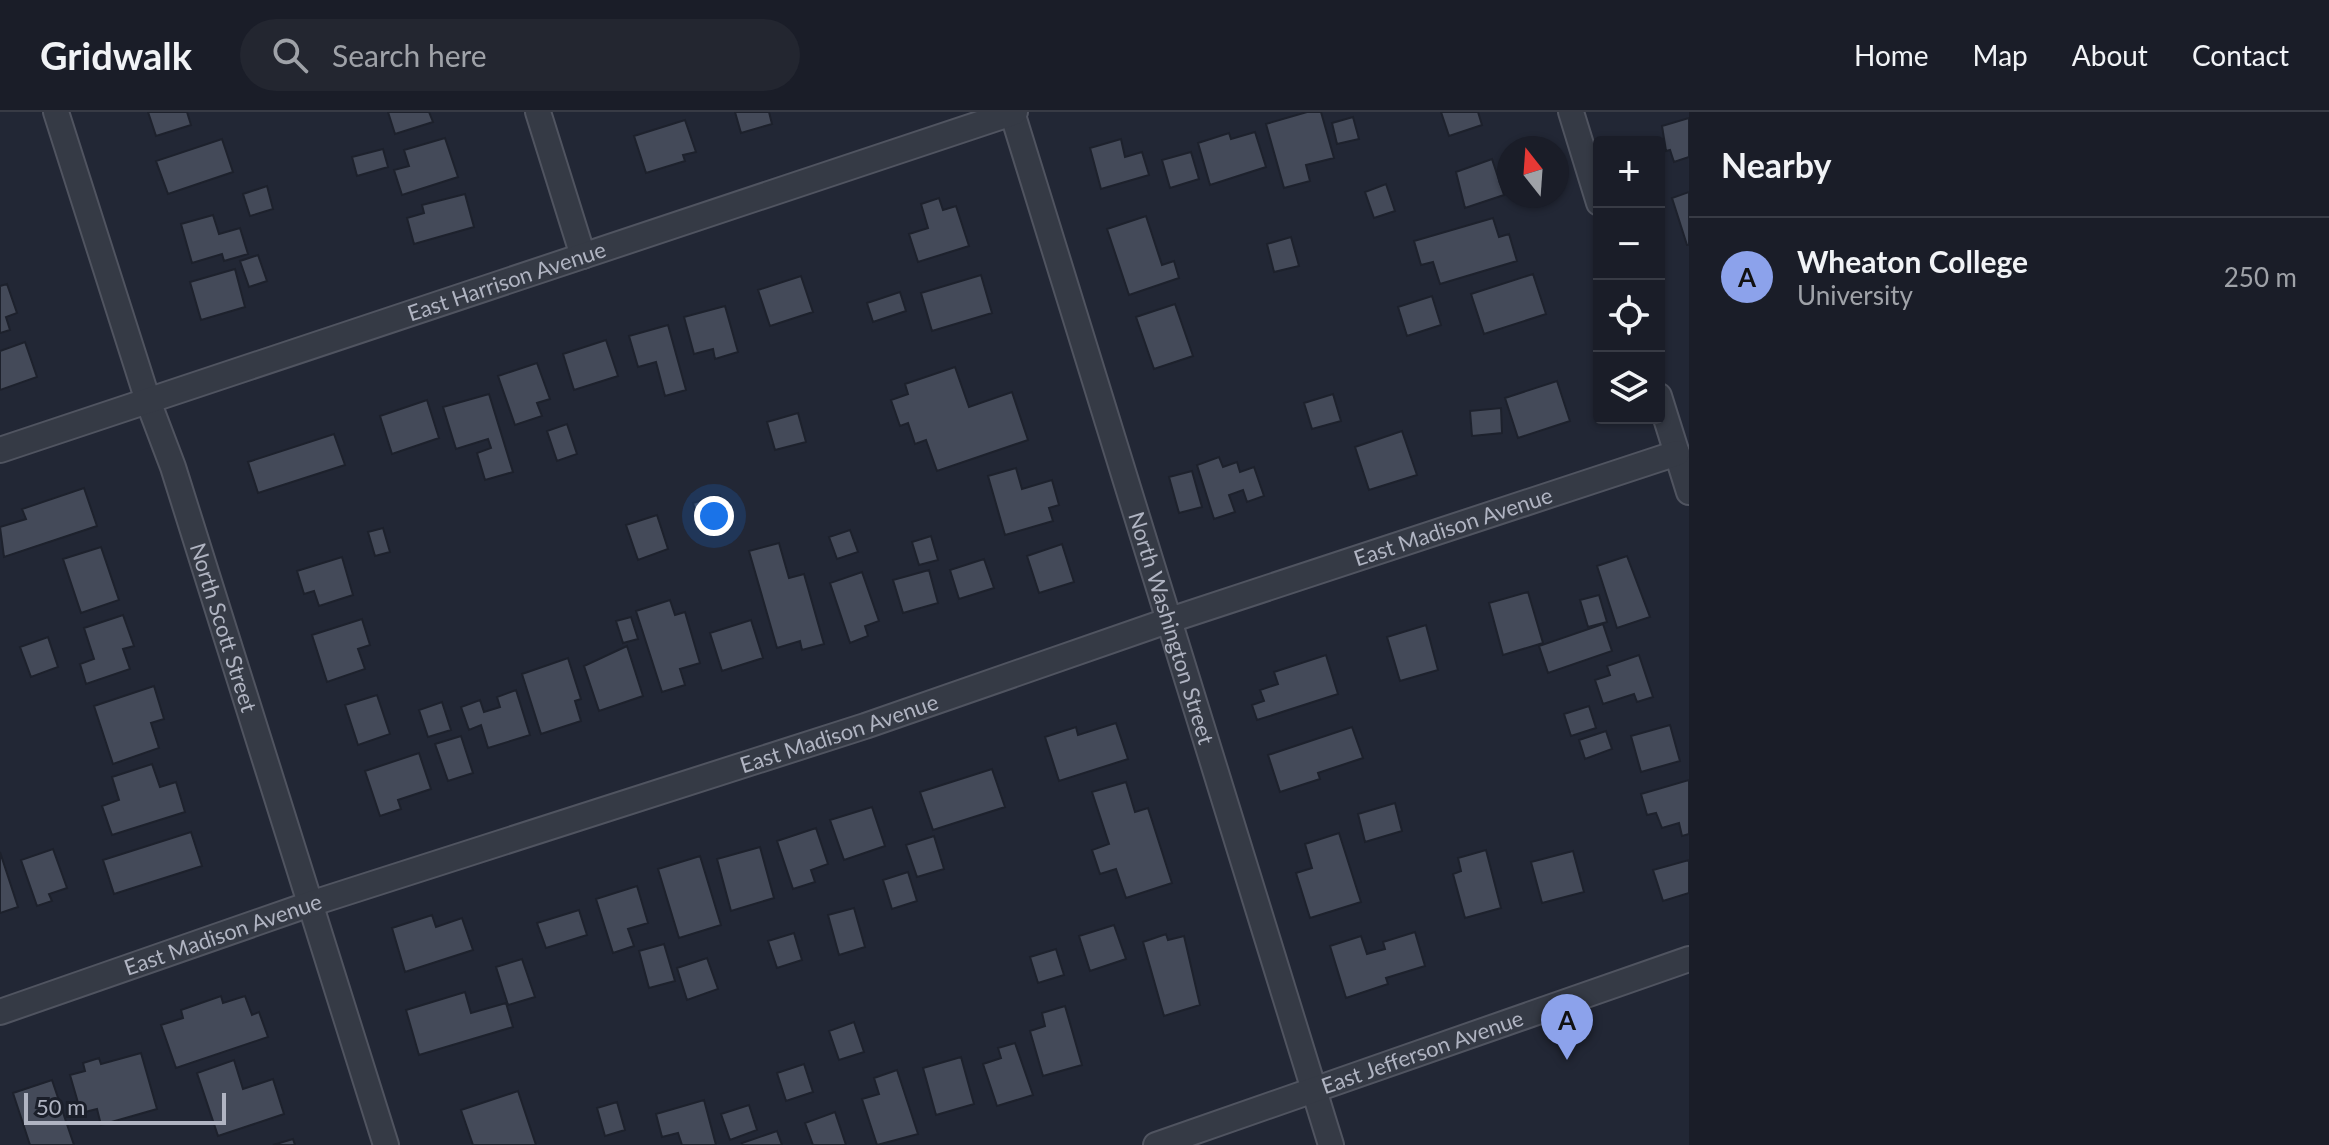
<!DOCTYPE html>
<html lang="en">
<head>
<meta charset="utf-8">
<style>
  :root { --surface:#1a1d28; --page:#232630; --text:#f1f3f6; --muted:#9fa2a8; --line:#383b45; --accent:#8ca2eb }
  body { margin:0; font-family:Lato,sans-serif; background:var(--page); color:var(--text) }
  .controls { position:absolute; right:24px; top:24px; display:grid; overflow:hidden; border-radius:8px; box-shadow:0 2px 6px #0004 }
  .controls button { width:72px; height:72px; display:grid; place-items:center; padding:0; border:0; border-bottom:2px solid var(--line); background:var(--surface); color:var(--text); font:40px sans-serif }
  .compass { position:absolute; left:1497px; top:24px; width:72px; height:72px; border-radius:50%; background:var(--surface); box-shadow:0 2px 6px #0004; rotate:343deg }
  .scale { position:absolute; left:24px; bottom:20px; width:202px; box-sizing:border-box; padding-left:8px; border:4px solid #b0b4c2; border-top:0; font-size:22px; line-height:28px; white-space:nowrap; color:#b0b4c2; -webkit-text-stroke:6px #1b1f2a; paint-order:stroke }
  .you { position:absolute; left:714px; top:404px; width:28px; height:28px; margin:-20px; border:6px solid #fff; border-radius:50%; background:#1a73e8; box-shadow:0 0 0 12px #1a73e833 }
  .badge { display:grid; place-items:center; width:52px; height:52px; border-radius:50%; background:var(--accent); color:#111; font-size:26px; font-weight:700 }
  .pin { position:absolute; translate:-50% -66px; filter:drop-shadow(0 2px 4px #0008) }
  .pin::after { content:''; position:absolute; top:42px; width:28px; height:24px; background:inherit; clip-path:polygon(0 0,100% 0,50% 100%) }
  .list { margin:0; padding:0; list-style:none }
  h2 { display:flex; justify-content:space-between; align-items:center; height:104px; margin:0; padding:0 32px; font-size:34px }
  h2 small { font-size:26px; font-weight:400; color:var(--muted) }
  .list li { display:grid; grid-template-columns:52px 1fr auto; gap:24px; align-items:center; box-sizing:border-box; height:120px; padding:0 32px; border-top:2px solid var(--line) }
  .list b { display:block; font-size:30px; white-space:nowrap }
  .list p { margin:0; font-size:26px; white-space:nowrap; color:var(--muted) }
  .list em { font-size:26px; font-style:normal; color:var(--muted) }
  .icon { flex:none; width:44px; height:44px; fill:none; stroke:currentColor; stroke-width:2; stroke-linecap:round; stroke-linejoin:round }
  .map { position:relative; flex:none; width:1689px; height:1033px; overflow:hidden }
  header { display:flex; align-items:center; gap:48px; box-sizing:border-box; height:112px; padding:0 40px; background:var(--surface); border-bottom:2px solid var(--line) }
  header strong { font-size:38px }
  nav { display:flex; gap:44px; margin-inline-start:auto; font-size:28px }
  .search { width:560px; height:72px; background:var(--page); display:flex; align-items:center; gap:20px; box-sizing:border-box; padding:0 28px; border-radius:44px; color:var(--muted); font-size:30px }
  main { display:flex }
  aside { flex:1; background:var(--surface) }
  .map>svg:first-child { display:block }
  .building { fill:#444a59; stroke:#1d212c; stroke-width:2 }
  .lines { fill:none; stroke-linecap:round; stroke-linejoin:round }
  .minor-casing { stroke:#505460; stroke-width:28 }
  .minor { stroke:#353a45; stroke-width:24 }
  .labels { text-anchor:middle; stroke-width:6; stroke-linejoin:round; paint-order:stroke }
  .street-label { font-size:22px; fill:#b0b4c2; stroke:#1b1f2a }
</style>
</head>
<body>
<header>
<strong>Gridwalk</strong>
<div class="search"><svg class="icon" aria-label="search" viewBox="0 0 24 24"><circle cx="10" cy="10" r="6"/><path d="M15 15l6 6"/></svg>Search here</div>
<nav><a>Home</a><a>Map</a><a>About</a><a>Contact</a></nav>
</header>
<main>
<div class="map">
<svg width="1689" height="1033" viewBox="0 0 1689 1033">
  <rect width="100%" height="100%" fill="#222735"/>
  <path class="building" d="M148,0H187L191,13L156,24Z
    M388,0H429L433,10L395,22Z
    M735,0H769L772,12L741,21Z
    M1307,0H1321L1334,46L1306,53L1310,69L1284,76L1266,12Z
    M1441,0H1478L1482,13L1449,24Z
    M1353,5L1359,27L1337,32L1332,11Z
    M1689,6V45L1674,50L1670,38L1666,39L1662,14Z
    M685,8L696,40L683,43L685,49L646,61L634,24Z
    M1255,20L1266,55L1210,73L1198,31L1229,21L1231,27Z
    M445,26L458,65L402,83L394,58L409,54L404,38Z
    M222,27L233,60L168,82L156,49Z
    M1121,27L1125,45L1142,40L1149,63L1101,77L1090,36Z
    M383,37L388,55L357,64L352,45Z
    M1191,40L1199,67L1170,76L1162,48Z
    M1492,47L1504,83L1465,96L1456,60Z
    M1386,72L1395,99L1374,106L1365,80Z
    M267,74L273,97L250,104L243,82Z
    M1689,80V133H1687L1672,86Z
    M465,82L474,115L414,132L407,106L424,101L422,93Z
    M939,86L943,98L956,94L969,134L918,150L909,122L928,116L921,92Z
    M213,103L219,122L240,116L248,142L224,149L222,142L192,151L181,112Z
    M1146,104L1162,153L1174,149L1179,166L1129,183L1107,117Z
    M1493,106L1499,125L1509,122L1517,149L1440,172L1433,150L1421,153L1414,129Z
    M1291,125L1299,154L1274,160L1267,132Z
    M258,143L267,169L249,175L240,149Z
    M235,157L245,195L201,208L190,170Z
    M1533,162L1546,202L1484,222L1471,182Z
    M981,163L992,201L932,219L921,181Z
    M801,164L813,200L770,214L758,178Z
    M7,172L17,201L6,205L10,218L0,221V174Z
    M900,180L906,199L873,210L867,191Z
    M1432,184L1441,213L1407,224L1398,195Z
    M1175,192L1193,244L1154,257L1136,205Z
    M725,194L738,240L715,247L713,237L694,242L684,205Z
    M668,213L686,278L665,284L656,250L638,255L629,224Z
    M606,228L618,264L574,278L563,242Z
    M25,230L37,265L0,278V239Z
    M537,251L550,287L537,291L542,304L515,313L498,264Z
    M955,255L969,295L1012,280L1028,328L937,359L926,328L915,332L908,311L900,314L891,288L908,282L905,272Z
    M1557,269L1570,309L1518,326L1505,286Z
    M489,282L513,360L485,368L477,341L491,336L488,327L456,337L443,295Z
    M1333,282L1341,309L1312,317L1304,291Z
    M427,288L439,326L392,342L380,304Z
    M1501,296L1502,321L1472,324L1470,299Z
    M798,301L806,330L775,338L767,310Z
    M567,312L577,342L557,349L547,319Z
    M1402,319L1417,363L1369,378L1355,335Z
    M334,322L345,353L258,381L248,350Z
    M1219,345L1223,355L1237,350L1240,360L1254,355L1264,384L1247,390L1243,378L1229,383L1235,400L1214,407L1197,353Z
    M1016,356L1022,377L1052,368L1059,393L1049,396L1053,409L1005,423L988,364Z
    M1192,359L1202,395L1179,401L1169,365Z
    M84,376L97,414L4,445L0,415L26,407L22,397Z
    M720,383L729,411L701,419L693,391Z
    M657,403L668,437L638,448L626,413Z
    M383,416L390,440L375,444L368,420Z
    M850,418L858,440L837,447L829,425Z
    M931,424L938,448L919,453L912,430Z
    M779,431L789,466L804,462L824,532L802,538L800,529L777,536L749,439Z
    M1062,432L1074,470L1039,481L1027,444Z
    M101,435L119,488L81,501L63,447Z
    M1627,444L1650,505L1617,516L1597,454Z
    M342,445L353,483L319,494L314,479L304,482L297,459Z
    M984,447L994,476L959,487L950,458Z
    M929,458L938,491L903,501L893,468Z
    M862,460L879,509L865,514L868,524L850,531L830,471Z
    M1528,480L1543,531L1503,543L1489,491Z
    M1599,483L1607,510L1588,515L1580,488Z
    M670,488L675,503L685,500L700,551L680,557L685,573L662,580L636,499Z
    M123,503L134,534L123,537L130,557L86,572L80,552L94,547L84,516Z
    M631,505L638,527L623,531L616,509Z
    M362,507L370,533L358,537L365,557L327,570L312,523Z
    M751,508L763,546L722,559L710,521Z
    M1603,512L1612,539L1548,561L1539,534Z
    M1426,513L1438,558L1400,569L1387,525Z
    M48,525L58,555L31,565L20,535Z
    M627,534L643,584L599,599L584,554Z
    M1326,543L1338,582L1257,608L1252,593L1264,589L1260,578L1278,572L1274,560Z
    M1639,543L1653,585L1637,590L1634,582L1603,592L1595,568L1610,563L1607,554Z
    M568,546L581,587L575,589L581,609L541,622L522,562Z
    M154,574L164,607L151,611L159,636L113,652L94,594Z
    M516,578L530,623L488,636L481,613L469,618L461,595L480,588L484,600L500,595L497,585Z
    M377,583L390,622L358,633L345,593Z
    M442,590L451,618L428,625L419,598Z
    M1589,594L1596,616L1571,624L1564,602Z
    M1116,611L1128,647L1059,669L1045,625L1076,615L1078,623Z
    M1670,613L1680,649L1641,660L1631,624Z
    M1352,615L1363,646L1318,661L1320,667L1280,680L1268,643Z
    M1606,619L1612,637L1585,647L1579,628Z
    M461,624L473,661L448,669L435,632Z
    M419,641L431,677L398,688L401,697L380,704L365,659Z
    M152,652L160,675L176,670L185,700L112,723L102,694L119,688L112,665Z
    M992,657L1005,695L933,718L920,680Z
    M1689,668V722L1682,724L1679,711L1662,716L1656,701L1647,703L1641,682Z
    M1126,670L1135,700L1148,696L1172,771L1126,786L1116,757L1100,762L1092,738L1109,732L1092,680Z
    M1395,691L1402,719L1365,730L1358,702Z
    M872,695L885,734L844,748L830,708Z
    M816,716L828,752L811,758L815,770L793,777L777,729Z
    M191,720L202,754L114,782L103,748Z
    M1339,721L1361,790L1310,806L1296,761L1312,756L1305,732Z
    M934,724L944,757L917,765L906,733Z
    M760,735L774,786L731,799L717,747Z
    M53,737L67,776L49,782L52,789L37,794L21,748Z
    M1486,738L1501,796L1465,806L1453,762L1461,759L1458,746Z
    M1573,739L1584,780L1542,791L1531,750Z
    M0,740L18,795L0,801Z
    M700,744L721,813L679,826L658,757Z
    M1689,748V781L1663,789L1653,758Z
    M908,760L917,789L892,797L883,768Z
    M637,774L648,811L628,817L634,834L613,841L596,787Z
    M854,796L865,835L839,843L828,803Z
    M579,798L587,823L546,836L537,811Z
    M432,803L436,815L462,806L473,838L405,860L392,816Z
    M1114,813L1126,847L1090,859L1079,824Z
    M1415,820L1425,854L1386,866L1388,872L1346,886L1330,834L1361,824L1367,842L1385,837L1383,830Z
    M794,821L802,848L777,856L768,829Z
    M1166,822L1168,828L1184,824L1200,893L1164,904L1143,830Z
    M664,832L675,869L649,876L639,839Z
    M1056,837L1064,863L1038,871L1030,845Z
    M707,846L718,877L687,888L677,856Z
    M522,847L535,885L508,893L496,855Z
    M465,880L471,901L506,891L513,915L419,943L406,898Z
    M221,884L223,891L245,884L252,903L259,900L268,925L176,956L161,913L183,906L181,898Z
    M1065,894L1082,953L1043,964L1030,919L1045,914L1042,901Z
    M854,910L864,940L839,948L829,919Z
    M1015,931L1033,983L997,994L983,952L1001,946L998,936Z
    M141,941L157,997L101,1013L97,997L81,1001L70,963L85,959L83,951L99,946L101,952Z
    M961,945L974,992L936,1003L923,956Z
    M234,948L243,977L273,967L284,1002L218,1024L197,961Z
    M804,952L813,980L786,989L777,961Z
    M897,958L918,1022L877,1033L862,987L879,982L874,966Z
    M52,968L74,1033H30L13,981Z
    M518,979L536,1033H473L461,998Z
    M704,988L716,1033H682L678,1021L662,1025L656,1002Z
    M617,990L625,1018L605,1024L597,996Z
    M749,993L757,1018L730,1028L721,1002Z
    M835,1000L846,1033H813L805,1011Z
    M777,1019L782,1033H743L742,1031Z
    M293,1027L295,1033H273Z"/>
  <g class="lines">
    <defs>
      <g id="minor">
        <path id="s1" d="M56,0L148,289L173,355L386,1033"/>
        <path d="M538,0L583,144"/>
        <path id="s2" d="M1012,0L1331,1033"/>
        <path d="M1571,0L1599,91"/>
        <path d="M1659,284L1689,380"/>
        <path id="s3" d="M0,338L1015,0"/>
        <path id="s4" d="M0,900L310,792L865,614L1167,509L1677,341"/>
        <path id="s5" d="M1156,1033L1689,847"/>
      </g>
    </defs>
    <use href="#minor" class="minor-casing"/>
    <use href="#minor" class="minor"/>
  </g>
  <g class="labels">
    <g class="street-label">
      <text dy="8" stroke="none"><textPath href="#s3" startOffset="534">East Harrison Avenue</textPath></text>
      <text dy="8" stroke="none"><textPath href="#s4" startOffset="1532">East Madison Avenue</textPath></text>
      <text dy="8" stroke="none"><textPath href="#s1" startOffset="542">North Scott Street</textPath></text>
      <text dy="8" stroke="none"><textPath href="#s2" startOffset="540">North Washington Street</textPath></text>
      <text dy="8" stroke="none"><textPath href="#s4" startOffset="884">East Madison Avenue</textPath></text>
      <text dy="8" stroke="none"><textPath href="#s4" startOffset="236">East Madison Avenue</textPath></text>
      <text dy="8" stroke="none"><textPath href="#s5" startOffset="282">East Jefferson Avenue</textPath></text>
    </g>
  </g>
</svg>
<div class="controls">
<button>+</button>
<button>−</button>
<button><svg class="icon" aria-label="locate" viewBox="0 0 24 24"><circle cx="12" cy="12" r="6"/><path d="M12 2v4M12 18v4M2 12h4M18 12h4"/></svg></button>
<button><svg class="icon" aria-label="layers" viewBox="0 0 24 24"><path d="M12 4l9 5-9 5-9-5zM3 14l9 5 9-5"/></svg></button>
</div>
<svg class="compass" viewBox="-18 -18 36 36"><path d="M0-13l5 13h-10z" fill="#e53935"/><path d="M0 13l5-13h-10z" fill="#9fa2a8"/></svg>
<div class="scale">50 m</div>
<div class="you"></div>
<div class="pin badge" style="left:1567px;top:948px">A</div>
</div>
<aside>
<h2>Nearby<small></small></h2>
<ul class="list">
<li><span class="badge">A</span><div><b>Wheaton College</b><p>University</p></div><em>250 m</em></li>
</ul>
</aside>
</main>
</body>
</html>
